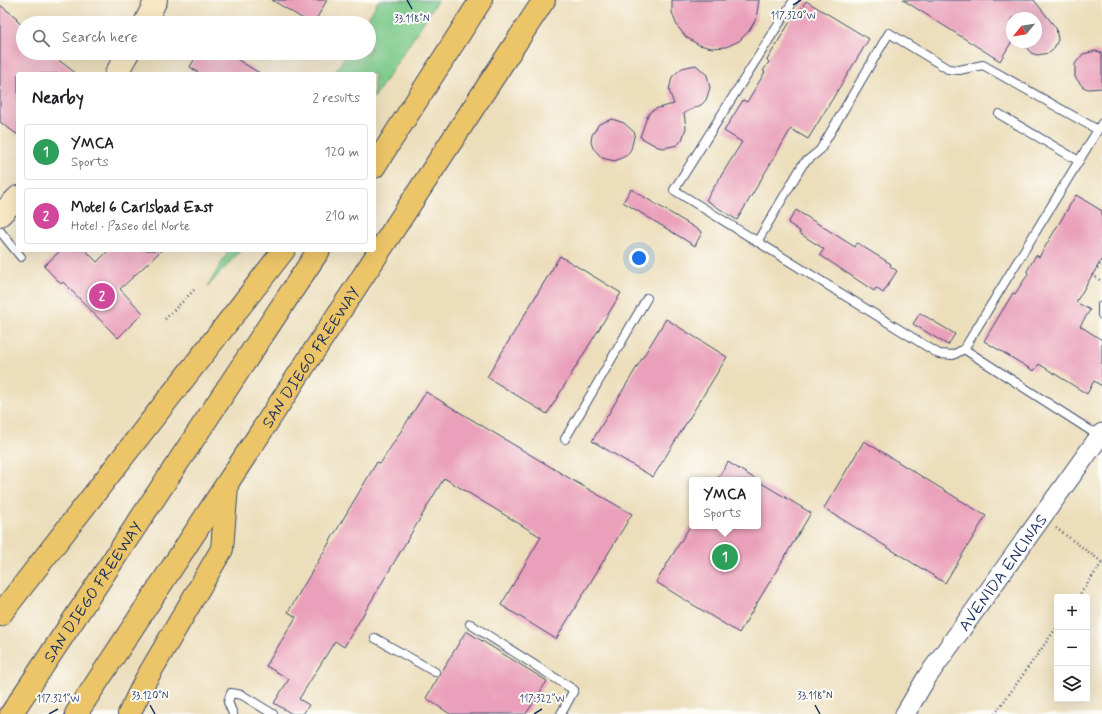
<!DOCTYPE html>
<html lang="en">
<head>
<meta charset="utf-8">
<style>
  :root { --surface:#fff; --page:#f6f6f6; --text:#202124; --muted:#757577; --line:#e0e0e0; --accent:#b5179e }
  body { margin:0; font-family:Mynerve,sans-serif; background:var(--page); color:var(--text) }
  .controls { position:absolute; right:12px; bottom:12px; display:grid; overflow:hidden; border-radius:4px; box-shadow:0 4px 16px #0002 }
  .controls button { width:36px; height:36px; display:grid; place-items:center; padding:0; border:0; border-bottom:1px solid var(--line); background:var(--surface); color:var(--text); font:20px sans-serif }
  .compass { position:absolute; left:1006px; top:12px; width:36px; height:36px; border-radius:50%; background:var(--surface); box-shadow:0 4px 16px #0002; rotate:240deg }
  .you { position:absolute; left:639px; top:258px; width:14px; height:14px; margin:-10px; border:3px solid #fff; border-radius:50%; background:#1a73e8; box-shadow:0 0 0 6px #1a73e833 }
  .badge { display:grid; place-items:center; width:26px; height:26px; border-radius:50%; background:var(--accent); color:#fff; font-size:13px; font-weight:700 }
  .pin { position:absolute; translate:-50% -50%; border:2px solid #fff; box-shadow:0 1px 4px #0006 }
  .popup { position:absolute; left:689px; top:477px; width:72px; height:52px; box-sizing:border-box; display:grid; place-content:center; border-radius:4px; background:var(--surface); filter:drop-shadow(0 1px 3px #0005); font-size:13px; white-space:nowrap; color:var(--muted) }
  .popup b { font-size:15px; color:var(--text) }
  .popup::after { content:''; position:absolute; left:50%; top:100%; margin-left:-8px; border:8px solid transparent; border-top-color:var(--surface) }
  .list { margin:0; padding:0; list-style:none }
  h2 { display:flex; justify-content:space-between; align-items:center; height:52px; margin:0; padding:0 16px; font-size:17px }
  h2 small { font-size:13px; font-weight:400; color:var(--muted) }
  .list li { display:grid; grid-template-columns:26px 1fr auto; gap:12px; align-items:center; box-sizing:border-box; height:56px; margin:0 8px 8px; padding:0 8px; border:1px solid var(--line); border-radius:4px }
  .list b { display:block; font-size:15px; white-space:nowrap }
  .list p { margin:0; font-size:13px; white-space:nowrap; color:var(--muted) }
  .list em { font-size:13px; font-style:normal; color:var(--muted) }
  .icon { flex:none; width:22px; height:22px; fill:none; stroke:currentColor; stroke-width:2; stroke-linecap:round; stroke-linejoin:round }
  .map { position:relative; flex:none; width:1102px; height:714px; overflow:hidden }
  .search { position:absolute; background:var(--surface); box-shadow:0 4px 16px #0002; left:16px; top:16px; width:360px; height:44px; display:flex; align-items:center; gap:10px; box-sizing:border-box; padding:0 14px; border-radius:22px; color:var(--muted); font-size:15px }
  .panel { position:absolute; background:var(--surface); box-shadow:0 4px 16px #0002; left:16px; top:72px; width:360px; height:180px; border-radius:4px }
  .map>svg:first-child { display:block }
  .green { fill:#7bc989; stroke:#4b7c74 }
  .building { fill:#eaa0ba }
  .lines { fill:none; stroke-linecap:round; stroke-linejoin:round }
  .service-casing { stroke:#3a496c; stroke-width:10 }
  .tertiary-casing { stroke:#3a496c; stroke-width:21 }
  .secondary-casing { stroke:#3a496c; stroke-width:24 }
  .motorway-casing { stroke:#3a496c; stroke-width:24 }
  .path { stroke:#3a496c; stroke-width:2.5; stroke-dasharray:1 3; stroke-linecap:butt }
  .service { stroke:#fff; stroke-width:8 }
  .tertiary { stroke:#fff; stroke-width:19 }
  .secondary { stroke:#f8e8c3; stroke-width:22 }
  .motorway { stroke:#edc569; stroke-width:22 }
  .ticks { fill:none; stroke:#1b2f5e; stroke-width:1.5 }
  .labels { text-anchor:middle; stroke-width:4; stroke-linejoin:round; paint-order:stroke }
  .street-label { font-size:16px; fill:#1b2f5e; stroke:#fdfcf7 }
  .ticks-label { font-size:10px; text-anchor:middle; fill:#1b2f5e; stroke:#fdfcf7; stroke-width:4; stroke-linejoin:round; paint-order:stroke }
</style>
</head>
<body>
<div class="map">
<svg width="1102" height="714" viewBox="0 0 1102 714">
  <rect width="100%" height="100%" fill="#fdfcf7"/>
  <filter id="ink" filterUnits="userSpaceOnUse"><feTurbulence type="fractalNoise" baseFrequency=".025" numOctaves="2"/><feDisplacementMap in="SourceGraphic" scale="8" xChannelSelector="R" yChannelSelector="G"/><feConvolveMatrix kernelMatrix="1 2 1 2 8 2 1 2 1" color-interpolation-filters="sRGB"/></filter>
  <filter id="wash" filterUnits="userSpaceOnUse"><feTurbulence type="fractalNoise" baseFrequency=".012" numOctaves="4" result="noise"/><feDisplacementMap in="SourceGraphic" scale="16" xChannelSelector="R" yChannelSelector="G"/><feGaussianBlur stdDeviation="0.9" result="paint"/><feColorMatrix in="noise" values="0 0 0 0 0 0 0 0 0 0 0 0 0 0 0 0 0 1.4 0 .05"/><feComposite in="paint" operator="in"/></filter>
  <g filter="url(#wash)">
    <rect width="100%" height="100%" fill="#ecdebb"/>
    <path class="green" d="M379,0H438L374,98V74H334L347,53H369V23H365Z
      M229,250H241L208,286Z"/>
    <g id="blocks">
      <path class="building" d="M272,0H327L314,23H310Z
        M672,0H759L756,19L749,31L739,41L726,47L712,48L699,45L686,37L677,26L672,12Z
        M903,0H1034L1056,28L1058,40L1053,50L1049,53L1037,55L1031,53L1022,42H1036V18H1012V41L1000,61Z
        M806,1L869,39L808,139L791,129L737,220L706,200L742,142L724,131L743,100L747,102L765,72L763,71L769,62L767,60L797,10L799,12Z
        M0,5L17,18L16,20L23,26V53H49L77,74H18V135L0,122Z
        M1096,51L1102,53V88L1088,89L1083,87L1075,77V64L1083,54Z
        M198,53H227L261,74H200L190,67Z
        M696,65L707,75L710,88L706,100L701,105L684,113L686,128L682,140L677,145L664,148L658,147L640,137L647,117L651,111L658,108L674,104L669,90L672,77L682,68Z
        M612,119L624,123L635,133L631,149L627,155L615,161L602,158L593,148L591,142L592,135L599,124Z
        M631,189L702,232L695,246L623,202Z
        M1076,195L1102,211V259L1076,302L1090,310L1080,326L1102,340V386L1094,381L1087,394L1039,364L1034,371L984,341L1013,293L1015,294L1028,274L1027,271L1036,255L1039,257Z
        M796,210L855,247L857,243L891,264L890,266L897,271L883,293L876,288L874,291L820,255L824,249L799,233L800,231L788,223Z
        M61,250H85L97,262L109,250H162L120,289L143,313L118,338L63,282L61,284L44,266Z
        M560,256L621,293L547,414L487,377Z
        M920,313L955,334L948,345L913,324Z
        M666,319L727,357L653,477L592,441Z
        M426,392L574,481L632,514L556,639L501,605L541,537L444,478L344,647L335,641L299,699L309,705L303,714H292L274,703L289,679L266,666L296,617L288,612L377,462L380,464Z
        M864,441L986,516L945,583L824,508Z
        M728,462L757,480H717Z
        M758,481L811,513L739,633L656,582L690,526H758Z
        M466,631L547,681L526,714H450L426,698Z"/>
    </g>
  </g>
  <g filter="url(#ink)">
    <use href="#blocks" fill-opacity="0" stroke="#3a496c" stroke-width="1"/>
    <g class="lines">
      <defs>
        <path id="service" d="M794,0L674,190L939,354L953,355L964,349L1102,123
          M999,114L1079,161
          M0,231L21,257
          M757,242L803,164L820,150L889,33L948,69L959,70L983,65L1098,130
          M1102,305V315
          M964,349L1099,436
          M565,439L647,298
          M470,624L574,690L561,714
          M375,638L435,672
          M233,714L228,702L231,693L242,695L273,714"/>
        <g id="tertiary">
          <path id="s1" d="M905,714L927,677L1102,433"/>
        </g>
        <path id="secondary" d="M145,23L156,0
          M116,74L128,53
          M0,215L18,197"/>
        <g id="motorway">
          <path d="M374,167L481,0"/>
          <path d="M0,615L284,250"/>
          <path id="s2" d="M11,714L319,250"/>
          <path id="s3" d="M76,714L544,0"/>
          <path d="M129,714L145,681L222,549L227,486"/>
        </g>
      </defs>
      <use href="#service" class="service-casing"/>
      <use href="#tertiary" class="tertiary-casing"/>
      <use href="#secondary" class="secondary-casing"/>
      <use href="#motorway" class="motorway-casing"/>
      <path class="path" d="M1102,261L1093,275L1102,282
        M165,319L196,288
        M1056,528L1102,562
        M1078,597L1102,563
        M995,714L1057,627"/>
      <use href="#service" class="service"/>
      <use href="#tertiary" class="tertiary"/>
      <use href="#secondary" class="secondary"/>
      <use href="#motorway" class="motorway"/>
    </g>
  </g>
  <path class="ticks" d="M407,0L412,9M793,5L801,0M150,705L155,714M815,705L820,714M49,714L58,709M534,714L542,709"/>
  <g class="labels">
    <g class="street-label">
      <text dy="6" stroke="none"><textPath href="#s3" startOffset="427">SAN DIEGO FREEWAY</textPath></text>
      <text dy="6" stroke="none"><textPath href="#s1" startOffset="172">AVENIDA ENCINAS</textPath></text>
      <text dy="6" stroke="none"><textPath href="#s2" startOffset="147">SAN DIEGO FREEWAY</textPath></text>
    </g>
  </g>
  <g class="ticks-label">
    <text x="793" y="19">117.320°W</text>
    <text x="412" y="22">33.118°N</text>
    <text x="150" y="699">33.120°N</text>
    <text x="815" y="699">33.118°N</text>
    <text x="58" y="702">117.321°W</text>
    <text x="542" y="702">117.322°W</text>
  </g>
</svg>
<div class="controls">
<button>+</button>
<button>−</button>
<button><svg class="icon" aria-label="layers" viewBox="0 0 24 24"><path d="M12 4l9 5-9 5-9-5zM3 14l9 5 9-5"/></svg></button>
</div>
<svg class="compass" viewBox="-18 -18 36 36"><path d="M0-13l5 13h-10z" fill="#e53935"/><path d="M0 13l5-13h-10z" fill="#757577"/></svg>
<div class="you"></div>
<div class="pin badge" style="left:725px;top:557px;background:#2e9e5b">1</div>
<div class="popup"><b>YMCA</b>Sports</div>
<div class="pin badge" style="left:102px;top:296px;background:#d1479c">2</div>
<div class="search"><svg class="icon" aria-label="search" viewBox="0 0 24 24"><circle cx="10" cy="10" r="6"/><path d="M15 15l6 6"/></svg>Search here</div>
<section class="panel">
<h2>Nearby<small>2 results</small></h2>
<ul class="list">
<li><span class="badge" style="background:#2e9e5b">1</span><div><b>YMCA</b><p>Sports</p></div><em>120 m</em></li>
<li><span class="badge" style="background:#d1479c">2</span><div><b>Motel 6 Carlsbad East</b><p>Hotel · Paseo del Norte</p></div><em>210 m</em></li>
</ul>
</section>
</div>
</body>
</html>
